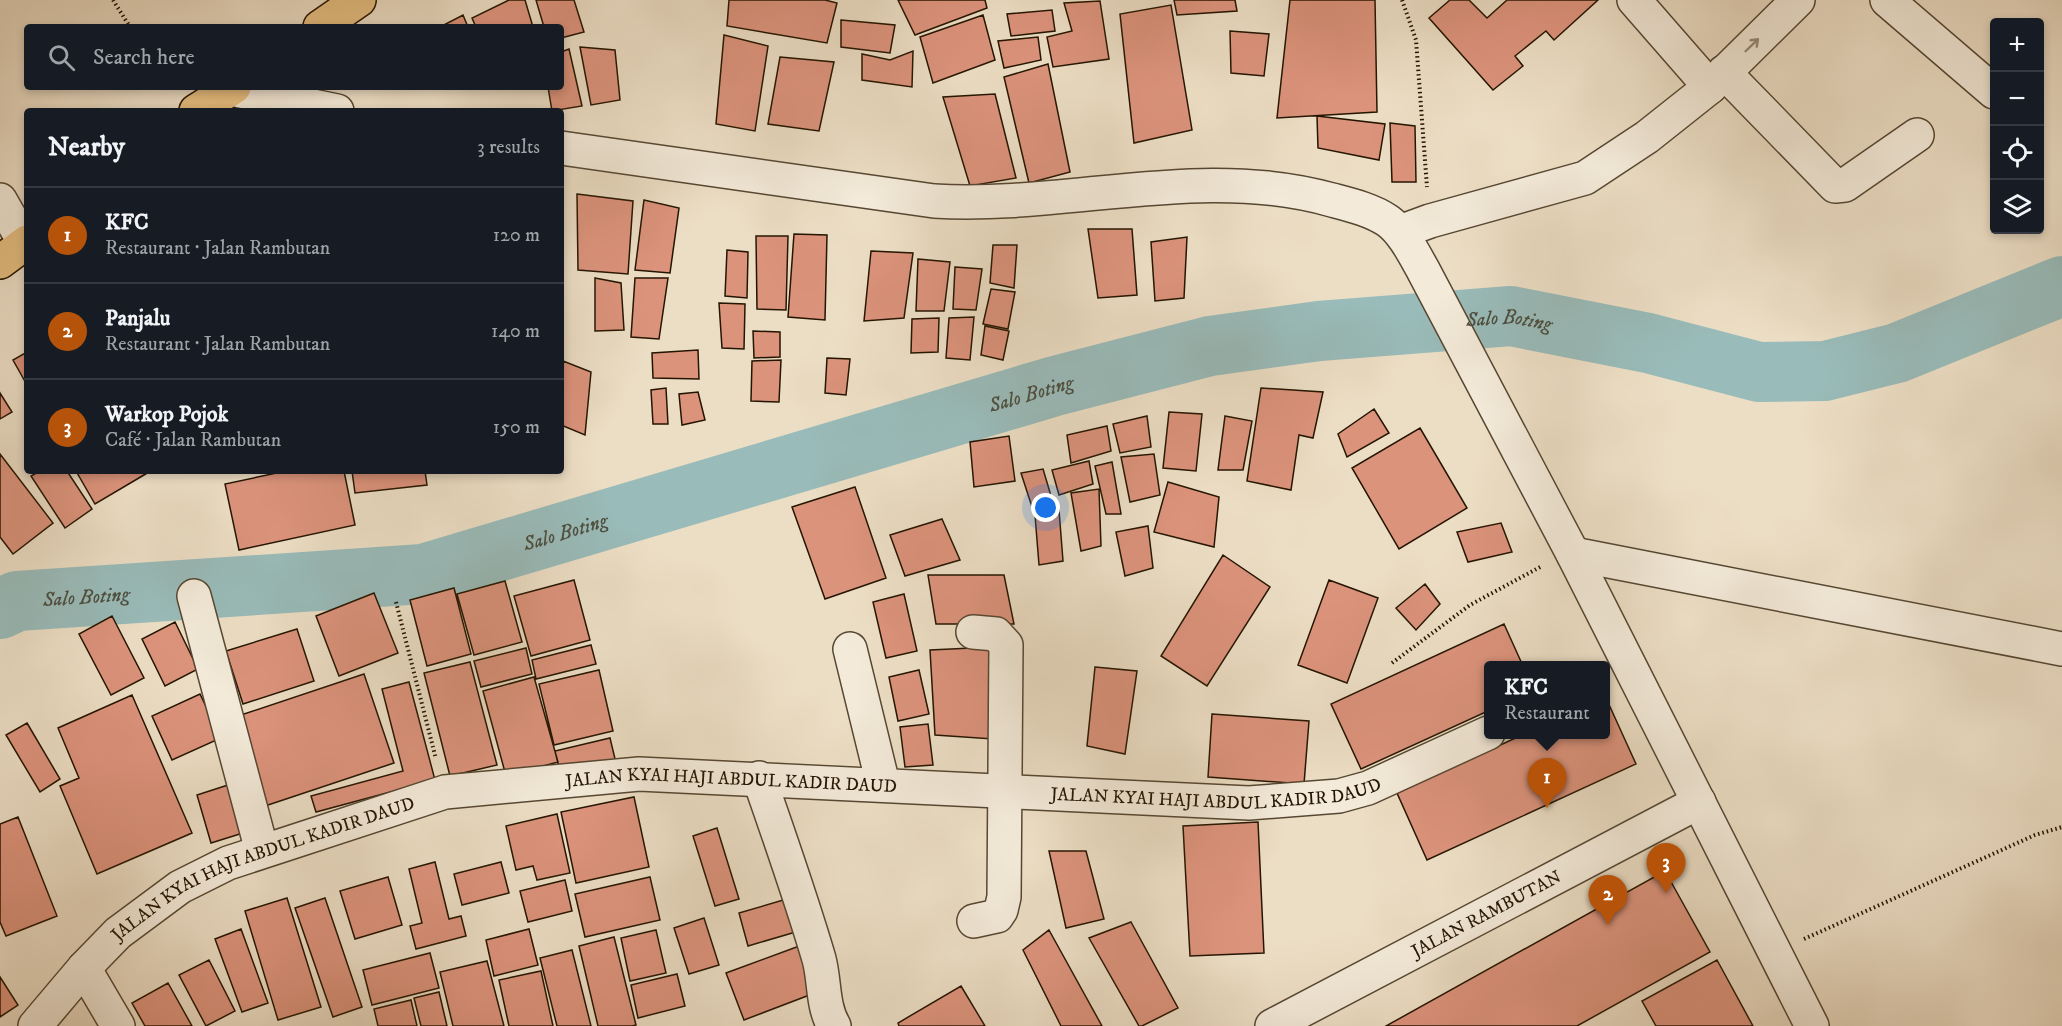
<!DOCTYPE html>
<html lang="en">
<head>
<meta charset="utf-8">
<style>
  :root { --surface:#171b24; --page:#242831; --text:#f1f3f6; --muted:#9ea1a6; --line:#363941; --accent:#b45309 }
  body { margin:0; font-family:"IM FELL DW Pica",serif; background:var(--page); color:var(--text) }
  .controls { position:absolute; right:18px; top:18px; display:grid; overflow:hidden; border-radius:6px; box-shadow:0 3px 9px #0003 }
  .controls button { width:54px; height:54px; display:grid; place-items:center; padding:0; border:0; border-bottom:2px solid var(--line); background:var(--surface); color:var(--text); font:30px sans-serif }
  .you { position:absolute; left:1046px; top:508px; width:21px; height:21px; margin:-15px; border:4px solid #fff; border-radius:50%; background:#1a73e8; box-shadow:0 0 0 9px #1a73e833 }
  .badge { display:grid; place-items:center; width:39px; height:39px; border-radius:50%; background:var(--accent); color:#fff; font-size:20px; font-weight:700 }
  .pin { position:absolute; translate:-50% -50px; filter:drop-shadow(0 2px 3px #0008) }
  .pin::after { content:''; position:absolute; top:32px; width:21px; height:18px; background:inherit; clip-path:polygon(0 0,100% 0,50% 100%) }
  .popup { position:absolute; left:1484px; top:661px; width:126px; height:78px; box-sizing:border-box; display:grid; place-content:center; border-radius:6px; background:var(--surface); filter:drop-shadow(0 2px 4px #0005); font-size:20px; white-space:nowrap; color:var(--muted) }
  .popup b { font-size:22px; color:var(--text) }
  .popup::after { content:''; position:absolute; left:50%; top:100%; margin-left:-12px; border:12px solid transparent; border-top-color:var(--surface) }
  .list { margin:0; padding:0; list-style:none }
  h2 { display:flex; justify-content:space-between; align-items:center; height:78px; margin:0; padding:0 24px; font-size:26px }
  h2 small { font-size:20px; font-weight:400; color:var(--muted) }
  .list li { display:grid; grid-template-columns:39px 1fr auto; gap:18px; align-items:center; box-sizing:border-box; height:96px; padding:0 24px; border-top:2px solid var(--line) }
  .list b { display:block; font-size:22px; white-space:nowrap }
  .list p { margin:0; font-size:20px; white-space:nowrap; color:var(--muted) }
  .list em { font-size:20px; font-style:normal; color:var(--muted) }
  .icon { flex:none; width:33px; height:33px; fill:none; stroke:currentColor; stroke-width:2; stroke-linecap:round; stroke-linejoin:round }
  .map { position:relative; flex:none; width:2062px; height:1026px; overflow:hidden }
  .search { position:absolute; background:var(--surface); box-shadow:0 3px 9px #0003; left:24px; top:24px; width:540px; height:66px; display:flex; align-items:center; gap:15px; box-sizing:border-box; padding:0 21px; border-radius:6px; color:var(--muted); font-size:22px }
  .panel { position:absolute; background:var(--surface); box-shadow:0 3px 9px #0003; left:24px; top:108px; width:540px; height:366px; border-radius:6px }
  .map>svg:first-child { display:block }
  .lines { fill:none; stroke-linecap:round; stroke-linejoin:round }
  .river { stroke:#99bbb9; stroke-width:60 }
  .building { fill:#dc937c; stroke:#241501; stroke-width:1.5 }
  .street-casing { stroke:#564732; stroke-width:36 }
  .highway-casing { stroke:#241501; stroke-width:36 }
  .path { stroke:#241501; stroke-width:4; stroke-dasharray:1.5 3; stroke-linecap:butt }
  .street { stroke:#f3ead9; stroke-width:33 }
  .highway { stroke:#e6bf82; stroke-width:33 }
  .oneway { stroke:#968a78 }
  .labels { text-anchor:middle; stroke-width:6; stroke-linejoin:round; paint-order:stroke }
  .street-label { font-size:18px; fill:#241501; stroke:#f3ead9 }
  .water-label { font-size:20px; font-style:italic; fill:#4d4f41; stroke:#f3ead9 }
</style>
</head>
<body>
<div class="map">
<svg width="2062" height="1026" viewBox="0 0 2062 1026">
  <rect width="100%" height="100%" fill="#ecdec5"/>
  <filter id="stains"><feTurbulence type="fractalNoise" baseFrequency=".00333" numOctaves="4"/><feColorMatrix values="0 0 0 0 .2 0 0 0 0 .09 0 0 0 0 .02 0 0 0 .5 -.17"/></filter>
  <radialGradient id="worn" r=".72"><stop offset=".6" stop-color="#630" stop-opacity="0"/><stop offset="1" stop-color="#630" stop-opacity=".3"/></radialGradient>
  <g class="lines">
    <path class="river" id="s1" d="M0,609L17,601L423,574L1055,386L1210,346L1319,331L1511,316L1648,343L1759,372L1825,371L1897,353L2062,286"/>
  </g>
  <path class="building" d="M509,0H525L533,27H476L472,18Z
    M536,0H574L584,32L561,38V27H544Z
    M729,0H825L837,3L827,43L727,26Z
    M898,0H985L987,8L915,35Z
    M1174,0H1235L1237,11L1177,15Z
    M1290,0H1375L1377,112L1277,118Z
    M1450,0H1469L1487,18L1507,0H1598L1554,40L1546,31L1515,56L1523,66L1493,90L1429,18Z
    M1100,1L1109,59L1053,67L1047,37L1072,31L1064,3Z
    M1171,5L1192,130L1134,143L1120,14Z
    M1052,10L1055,31L1011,36L1007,14Z
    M463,15L468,27H440Z
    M983,15L995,60L933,83L920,37Z
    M841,20L895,25L890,53L841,47Z
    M1230,31L1269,34L1264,76L1231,73Z
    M724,35L768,46L755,131L716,124Z
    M1038,37L1041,60L1004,68L998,41Z
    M580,47L615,50L620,100L591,105Z
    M569,49L582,106L552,111L548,87H561V52Z
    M913,51L912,87L862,80V54L890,60Z
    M780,57L834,62L819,131L768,124Z
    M1048,64L1070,172L1029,183L1004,77Z
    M995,94L1016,178L970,186L943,97Z
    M1317,116L1385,124L1379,160L1318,148Z
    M1390,123L1415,126L1416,182H1392Z
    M577,194L633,201L628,274L578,270Z
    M644,200L679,208L670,273L635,270Z
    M1088,229H1132L1137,295L1098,298Z
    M794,234L827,235L825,320L788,317Z
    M756,236H788L786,310L757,309Z
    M1187,237L1184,298L1155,301L1151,242Z
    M993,245H1017L1014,288L990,283Z
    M727,250L748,252L747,298L725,296Z
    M871,251L913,253L904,318L864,321Z
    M918,259L950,262L944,311H916Z
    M955,267L982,269L976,310L953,309Z
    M595,278L621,283L624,330L595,331Z
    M635,278H668L659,339L631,337Z
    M991,289L1015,292L1008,329L983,324Z
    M719,303L745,304L744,349L722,348Z
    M974,317L970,360L946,358L949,318Z
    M939,318L938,352L911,353L912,319Z
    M985,326L1009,331L1003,360L981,355Z
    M753,331L780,332V357L754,358Z
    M698,350L699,379L653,378L652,353Z
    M27,352V385L13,360Z
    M827,358L850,359L846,395L825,393Z
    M781,360L779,402L751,401L752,361Z
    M563,361L591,372L585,435L561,425Z
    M666,388L668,424H653L651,390Z
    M1261,388L1323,392L1313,438L1299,435L1291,490L1247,481Z
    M698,392L705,420L682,425L679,394Z
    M0,393L12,412L0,419Z
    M1374,409L1389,433L1347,457L1338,434Z
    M1169,412L1202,414L1196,471L1163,468Z
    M1147,416L1151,447L1120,453L1113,424Z
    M1225,416L1252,421L1243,470H1218Z
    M1107,426L1111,451L1071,463L1067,435Z
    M1420,428L1467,508L1399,549L1352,468Z
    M1009,436L1015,481L974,487L970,442Z
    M0,454L53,523L13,554L0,537Z
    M1154,454L1160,495L1130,502L1121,457Z
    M1089,461L1093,484L1059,495L1052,470Z
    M1112,462L1121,514H1106L1095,466Z
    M1043,469L1054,506L1033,510L1021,473Z
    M40,471H67L92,509L65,528L31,476Z
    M76,471H148L149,472L95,504Z
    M286,471H344L355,525L239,550L225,484Z
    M352,471H425L427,485L355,493Z
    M1168,482L1219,497L1214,547L1154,532Z
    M855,487L886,578L825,599L792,507Z
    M1099,489L1101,546L1081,551L1071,493Z
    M1059,510L1063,561L1039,565L1035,515Z
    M942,519L960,560L905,576L890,535Z
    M1501,523L1512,552L1468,562L1457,532Z
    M1148,526L1153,568L1125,576L1116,532Z
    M1223,555L1270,587L1207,686L1161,656Z
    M928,575H1004L1014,624H936Z
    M574,580L590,640L531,656L514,596Z
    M1329,580L1378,598L1347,683L1298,665Z
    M505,581L522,642L474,655L457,594Z
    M1425,584L1440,604L1416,630L1396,608Z
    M454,588L471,654L427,666L410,600Z
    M374,593L398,653L339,676L316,616Z
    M904,594L917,651L886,658L873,602Z
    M112,616L144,678L111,695L79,634Z
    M175,622L198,669L165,686L142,639Z
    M1504,624L1523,666H1488V711L1361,769L1331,704Z
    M297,629L314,681L243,704L226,651Z
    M591,645L596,664L536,679L532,660Z
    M993,647V739L935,735L930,650Z
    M526,648L532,674L481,687L474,661Z
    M470,662L497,765L450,776L424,673Z
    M1095,667L1137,671L1125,754L1087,746Z
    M599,670L613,731L554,745L539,684Z
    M919,670L929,714L898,721L889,677Z
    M364,674L394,763L262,807L232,718Z
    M534,677L558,762L506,776L483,691Z
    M409,682L435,780L316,812L311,796L403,771L382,689Z
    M200,694L221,738L172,760L152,716Z
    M132,695L192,833L97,874L60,786L79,778L58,728Z
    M1606,698L1636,764L1427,860L1397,793L1524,734H1606Z
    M1212,714L1309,721L1304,784L1208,777Z
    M27,723L60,779L40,792L6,735Z
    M928,724L933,765L905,767L900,727Z
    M610,738L616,763L561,776L555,751Z
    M228,785L243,833L211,843L197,795Z
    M634,797L649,867L576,883L561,812Z
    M557,814L570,873L537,880L533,866L516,870L506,826Z
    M18,817L57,916L6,936L0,922V824Z
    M1258,822L1264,953L1190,956L1183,826Z
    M717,828L739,899L715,906L693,836Z
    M1049,851H1086L1104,919L1066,928Z
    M435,862L449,919L461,916L466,936L416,949L410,926L422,923L409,869Z
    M501,862L509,893L462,905L454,874Z
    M1665,871L1710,952L1577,1026H1386Z
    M388,877L402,925L355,939L340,891Z
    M650,877L660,920L585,937L575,894Z
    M565,880L572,911L528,922L520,891Z
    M797,896L806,929L748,946L739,913Z
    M287,898L321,1007L278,1020L245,911Z
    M325,898L362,1007L333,1017L295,908Z
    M704,918L719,965L689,974L674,928Z
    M1131,922L1178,1008L1142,1026H1139L1089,938Z
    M241,929L268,1003L242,1012L215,939Z
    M529,929L538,965L494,976L486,940Z
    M656,930L666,973L630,981L621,938Z
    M1049,930L1102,1026H1061L1023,950Z
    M614,937L636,1025L632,1026H598L579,946Z
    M802,945L820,991L744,1020L726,973Z
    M572,950L591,1026H557L540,958Z
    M430,953L439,988L372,1005L363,970Z
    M209,960L235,1011L206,1026L179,975Z
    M1717,960L1753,1026H1656L1642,1001Z
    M487,961L504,1026H453L440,972Z
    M541,971L553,1026H509L499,980Z
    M677,974L685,1006L638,1018L631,985Z
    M0,977L18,1005L0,1017Z
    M168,983L192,1026H145L132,1003Z
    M961,986L985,1026H899L898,1023Z
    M439,992L447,1026H421L414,998Z
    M411,1000L417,1026H378L374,1009Z"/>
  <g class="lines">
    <defs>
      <g id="street">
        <path d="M1634,0L1710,87"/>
        <path d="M1887,0L1994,92"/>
        <path d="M1724,72L1835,186L1845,185L1917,135"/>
        <path d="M231,89L337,111"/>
        <path d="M561,148L934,201C1067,209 1201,163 1332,200C1351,205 1372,210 1388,221C1403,232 1413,252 1422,268L1573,554L1812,1026"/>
        <path d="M0,200L27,247"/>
        <path d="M1400,232L1430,221L1585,178L1647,137L1710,87L1798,0"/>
        <path d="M1573,554L2062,649"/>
        <path d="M194,596L262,851"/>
        <path d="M973,632L996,634L1006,645L1004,897L1001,910L997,916L974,921"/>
        <path d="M850,649L883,784"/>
        <path d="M759,778C780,838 801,898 819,959C825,981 822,1006 834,1026"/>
        <path d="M84,968L118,1026"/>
        <path id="s2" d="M35,1026L84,968L118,933L180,887L228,863L445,792L639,774L1249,803L1339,796L1368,788L1488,733"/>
        <path id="s3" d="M1272,1026L1699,802"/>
      </g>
      <path id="highway" d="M320,27L359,0
        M196,111L234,87
        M0,262L27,242"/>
    </defs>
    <use href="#street" class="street-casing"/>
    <use href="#highway" class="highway-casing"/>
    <path class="path" d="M113,0L130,27
      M1402,0L1416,40L1427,187
      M396,602L436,759
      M1392,663L1470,605L1542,566
      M1804,939L2035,835L2062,827"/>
    <use href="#street" class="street"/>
    <use href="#highway" class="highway"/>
  </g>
  <defs><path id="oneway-shaft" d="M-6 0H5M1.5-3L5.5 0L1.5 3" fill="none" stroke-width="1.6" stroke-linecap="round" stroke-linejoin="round" transform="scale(1.5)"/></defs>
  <use class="oneway" href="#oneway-shaft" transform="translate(1752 45) rotate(-44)"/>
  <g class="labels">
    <g class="street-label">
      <text dy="6" stroke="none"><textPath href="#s2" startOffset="771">JALAN KYAI HAJI ABDUL KADIR DAUD</textPath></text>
      <text dy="6" stroke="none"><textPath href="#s2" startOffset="1257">JALAN KYAI HAJI ABDUL KADIR DAUD</textPath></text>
      <text dy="6" stroke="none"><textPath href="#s2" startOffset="285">JALAN KYAI HAJI ABDUL KADIR DAUD</textPath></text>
      <text dy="6" stroke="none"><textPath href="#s3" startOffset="242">JALAN RAMBUTAN</textPath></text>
    </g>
    <g class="water-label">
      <text dy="7" stroke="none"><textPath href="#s1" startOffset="1546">Salo Boting</textPath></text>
      <text dy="7" stroke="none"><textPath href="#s1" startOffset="1060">Salo Boting</textPath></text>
      <text dy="7" stroke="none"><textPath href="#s1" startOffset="574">Salo Boting</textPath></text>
      <text dy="7" stroke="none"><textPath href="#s1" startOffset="88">Salo Boting</textPath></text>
    </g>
  </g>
  <rect width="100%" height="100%" filter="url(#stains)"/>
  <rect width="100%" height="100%" fill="url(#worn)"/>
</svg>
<div class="controls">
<button>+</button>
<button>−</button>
<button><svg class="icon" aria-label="locate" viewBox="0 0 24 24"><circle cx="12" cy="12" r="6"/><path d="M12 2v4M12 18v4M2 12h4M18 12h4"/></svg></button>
<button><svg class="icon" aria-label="layers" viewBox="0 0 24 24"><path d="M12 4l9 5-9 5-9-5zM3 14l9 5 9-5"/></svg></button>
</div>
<div class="you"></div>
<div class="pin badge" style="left:1547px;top:808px">1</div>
<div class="popup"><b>KFC</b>Restaurant</div>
<div class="pin badge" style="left:1608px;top:925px">2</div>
<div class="pin badge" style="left:1666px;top:893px">3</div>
<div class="search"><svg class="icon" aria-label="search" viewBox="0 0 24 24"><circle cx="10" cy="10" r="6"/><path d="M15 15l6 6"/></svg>Search here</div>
<section class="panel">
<h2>Nearby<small>3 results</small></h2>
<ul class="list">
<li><span class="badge">1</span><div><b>KFC</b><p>Restaurant · Jalan Rambutan</p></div><em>120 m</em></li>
<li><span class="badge">2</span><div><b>Panjalu</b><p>Restaurant · Jalan Rambutan</p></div><em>140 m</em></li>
<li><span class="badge">3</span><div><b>Warkop Pojok</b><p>Café · Jalan Rambutan</p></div><em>150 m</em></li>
</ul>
</section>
</div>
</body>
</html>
